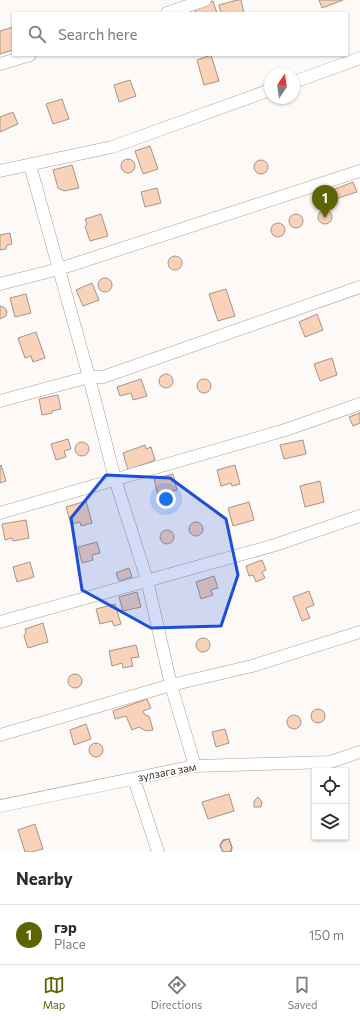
<!DOCTYPE html>
<html lang="en">
<head>
<meta charset="utf-8">
<style>
  :root { --surface:#fff; --page:#f7f7f7; --text:#2b2b33; --muted:#7c7c81; --line:#e1e1e2; --accent:#5c6403 }
  body { margin:0; font-family:Commissioner,sans-serif; background:var(--page); color:var(--text) }
  .controls { position:absolute; right:12px; bottom:12px; display:grid; overflow:hidden; border-radius:0px; box-shadow:0 1px 3px #0004 }
  .controls button { width:36px; height:36px; display:grid; place-items:center; padding:0; border:0; border-bottom:1px solid var(--line); background:var(--surface); color:var(--text); font:20px sans-serif }
  .compass { position:absolute; left:264px; top:68px; width:36px; height:36px; border-radius:50%; background:var(--surface); box-shadow:0 1px 3px #0004; rotate:13deg }
  .you { position:absolute; left:166px; top:499px; width:14px; height:14px; margin:-10px; border:3px solid #fff; border-radius:50%; background:#1a73e8; box-shadow:0 0 0 6px #1a73e833 }
  .badge { display:grid; place-items:center; width:26px; height:26px; border-radius:50%; background:var(--accent); color:#fff; font-size:13px; font-weight:700 }
  .pin { position:absolute; translate:-50% -33px; filter:drop-shadow(0 1px 2px #0008) }
  .pin::after { content:''; position:absolute; top:21px; width:14px; height:12px; background:inherit; clip-path:polygon(0 0,100% 0,50% 100%) }
  .list { margin:0; padding:0; list-style:none }
  h2 { display:flex; justify-content:space-between; align-items:center; height:52px; margin:0; padding:0 16px; font-size:17px }
  h2 small { font-size:13px; font-weight:400; color:var(--muted) }
  .list li { display:grid; grid-template-columns:26px 1fr auto; gap:12px; align-items:center; box-sizing:border-box; height:60px; padding:0 16px; border-top:1px solid var(--line) }
  .list b { display:block; font-size:15px; white-space:nowrap }
  .list p { margin:0; font-size:13px; white-space:nowrap; color:var(--muted) }
  .list em { font-size:13px; font-style:normal; color:var(--muted) }
  .icon { flex:none; width:22px; height:22px; fill:none; stroke:currentColor; stroke-width:2; stroke-linecap:round; stroke-linejoin:round }
  .map { position:relative; flex:none; width:360px; height:852px; overflow:hidden }
  .search { position:absolute; background:var(--surface); box-shadow:0 1px 3px #0004; left:12px; right:12px; top:12px; height:44px; display:flex; align-items:center; gap:10px; box-sizing:border-box; padding:0 14px; border-radius:0px; color:var(--muted); font-size:15px }
  .sheet { height:112px; background:var(--surface) }
  nav { display:flex; justify-content:space-around; align-items:center; box-sizing:border-box; height:56px; border-top:1px solid var(--line); background:var(--surface); font-size:11px; color:var(--muted) }
  nav a { display:grid; justify-items:center; gap:2px }
  nav .on { color:var(--accent) }
  .map>svg:first-child { display:block }
  .building { fill:#f8d2b9; stroke:#a69489 }
  .lines { fill:none; stroke-linecap:round; stroke-linejoin:round }
  .minor-casing { stroke:#ae9c91; stroke-width:13 }
  .minor { stroke:#fff; stroke-width:12 }
  .marked { fill:#1d4ed8; fill-opacity:0.2; stroke:#1d4ed8; stroke-width:3; stroke-linejoin:round }
  .labels { text-anchor:middle; stroke-width:3; stroke-linejoin:round; paint-order:stroke }
  .street-label { font-size:11px; fill:#352e29; stroke:#fff }
</style>
</head>
<body>
<div class="map">
<svg width="360" height="852" viewBox="0 0 360 852">
  <rect width="100%" height="100%" fill="#fdf9f7"/>
  <path class="building" d="M237,0H241L244,13H221L219,5Z
    M319,0H343L322,8Z
    M213,1L217,13H196L194,7Z
    M13,27V50L0,54V31Z
    M211,55L219,81L204,85L197,60Z
    M130,80L136,96L119,102L114,85Z
    M62,99L69,119L53,124L46,104Z
    M13,112L18,124L0,132V117Z
    M150,146L158,169L143,174L135,151Z
    M121 166a7 7 0 1 1 14 0a7 7 0 1 1-14 0Z
    M254 167a7 7 0 1 1 14 0a7 7 0 1 1-14 0Z
    M72,165L79,188L64,191L58,188L53,170Z
    M353,182L357,192L335,199L332,190Z
    M157,188L161,203L145,207L141,192Z
    M318 217a7 7 0 1 1 14 0a7 7 0 1 1-14 0Z
    M101,214L108,236L90,241L85,226L87,224L85,219Z
    M289 221a7 7 0 1 1 14 0a7 7 0 1 1-14 0Z
    M271 230a7 7 0 1 1 14 0a7 7 0 1 1-14 0Z
    M10,233L12,244L7,245L6,249L0,250V235Z
    M168 263a7 7 0 1 1 14 0a7 7 0 1 1-14 0Z
    M98 285a7 7 0 1 1 14 0a7 7 0 1 1-14 0Z
    M92,283L99,300L83,306L76,290Z
    M226,289L235,316L218,321L209,294Z
    M26,294L31,313L15,317L10,298Z
    M0,306L5,308L7,312L6,316L0,319Z
    M317,314L323,330L305,337L299,322Z
    M36,332L45,358L33,362L31,356L25,358L18,338Z
    M332,358L337,375L320,381L314,364Z
    M159 381a7 7 0 1 1 14 0a7 7 0 1 1-14 0Z
    M141,379L147,396L133,400L131,393L120,396L117,387Z
    M197 386a7 7 0 1 1 14 0a7 7 0 1 1-14 0Z
    M58,395L61,409L52,411V413L42,415L39,399Z
    M360,413V423L353,426L349,417Z
    M68,439L71,449L64,451L66,457L56,460L51,444Z
    M303,440L306,454L284,459L280,445Z
    M75 449a7 7 0 1 1 14 0a7 7 0 1 1-14 0Z
    M145,445L146,449L151,447L155,460L128,470L123,453Z
    M1,465L6,481L0,483V466Z
    M235,465L240,484L232,486L231,483L221,486L217,470Z
    M173,474L177,490L158,495L154,479Z
    M320,481L324,502L305,507L300,486Z
    M86,501L92,523L81,526L80,522L71,524L66,507Z
    M249,502L254,520L233,526L228,508Z
    M26,520L29,538L13,541L12,538L5,540L2,524Z
    M189 529a7 7 0 1 1 14 0a7 7 0 1 1-14 0Z
    M160 537a7 7 0 1 1 14 0a7 7 0 1 1-14 0Z
    M97,542L100,553L92,555L93,560L82,563L78,547Z
    M262,560L266,570L262,572L265,578L256,582L253,575L249,576L246,566Z
    M30,562L34,577L17,582L13,567Z
    M129,568L132,577L119,581L116,573Z
    M214,576L218,588L211,590L213,595L201,599L196,582Z
    M309,591L314,605L306,608L310,618L302,621L293,597Z
    M137,592L141,607L123,611L119,597Z
    M115,604L121,624L114,626L112,621L100,624L96,609Z
    M43,623L48,642L28,648L24,636L26,632L25,629Z
    M196 645a7 7 0 1 1 14 0a7 7 0 1 1-14 0Z
    M136,645L139,657L131,658L133,666L123,668L122,663L112,666L109,651Z
    M68 681a7 7 0 1 1 14 0a7 7 0 1 1-14 0Z
    M147,699L151,708L143,711L145,715L149,716L153,730L146,731L139,727L132,730L126,716L115,719L113,711Z
    M311 716a7 7 0 1 1 14 0a7 7 0 1 1-14 0Z
    M287 722a7 7 0 1 1 14 0a7 7 0 1 1-14 0Z
    M86,724L91,739L74,745L70,730Z
    M225,729L229,743L216,747L212,732Z
    M89 750a7 7 0 1 1 14 0a7 7 0 1 1-14 0Z
    M229,794L234,811L208,819L202,802Z
    M258,797L262,802L261,807H254V801Z
    M35,824L43,849L31,852H25L18,830Z
    M229,839L232,847L230,852H223L220,845L223,840Z
    M229,839L232,848L230,852H223L220,845L223,840Z
    M229,839L232,848L231,852H223L220,846L223,841Z"/>
  <g class="lines">
    <defs>
      <path id="minor" d="M167,13L205,0
        M0,64L30,55
        M294,82L360,58
        M30,165L89,377L115,479L147,580L171,685L195,766
        M0,171L112,147L270,90
        M0,284L59,269L360,171
        M0,401L89,377H103L360,287
        M0,513L285,430L360,404
        M0,622L275,545L360,516
        M0,735L171,685L252,666L360,632
        M134,779L158,852
        M0,806L195,766L330,762L360,752"/>
    </defs>
    <use href="#minor" class="minor-casing"/>
    <use href="#minor" class="minor"/>
  </g>
  <path class="marked" d="M106,475L170,478L226,519L238,575L221,626L151,628L82,590L71,518Z"/>
  <g class="labels">
    <g class="street-label">
      <text transform="translate(167 772) rotate(-11)" y="4">зулзага зам</text>
    </g>
  </g>
</svg>
<div class="controls">
<button><svg class="icon" aria-label="locate" viewBox="0 0 24 24"><circle cx="12" cy="12" r="6"/><path d="M12 2v4M12 18v4M2 12h4M18 12h4"/></svg></button>
<button><svg class="icon" aria-label="layers" viewBox="0 0 24 24"><path d="M12 4l9 5-9 5-9-5zM3 14l9 5 9-5"/></svg></button>
</div>
<svg class="compass" viewBox="-18 -18 36 36"><path d="M0-13l5 13h-10z" fill="#e53935"/><path d="M0 13l5-13h-10z" fill="#7c7c81"/></svg>
<div class="you"></div>
<div class="pin badge" style="left:325px;top:218px">1</div>
<div class="search"><svg class="icon" aria-label="search" viewBox="0 0 24 24"><circle cx="10" cy="10" r="6"/><path d="M15 15l6 6"/></svg>Search here</div>
</div>
<section class="sheet">
<h2>Nearby<small></small></h2>
<ul class="list">
<li><span class="badge">1</span><div><b>гэр</b><p>Place</p></div><em>150 m</em></li>
</ul>
</section>
<nav>
<a class="on"><svg class="icon" aria-label="map" viewBox="0 0 24 24"><path d="M3 6l6-2 6 2 6-2v14l-6 2-6-2-6 2zM9 4v14M15 6v14"/></svg>Map</a>
<a><svg class="icon" aria-label="directions" viewBox="0 0 24 24"><path d="M12 3l9 9-9 9-9-9zM9 14v-3h6M13 9l2 2-2 2"/></svg>Directions</a>
<a><svg class="icon" aria-label="saved" viewBox="0 0 24 24"><path d="M7 4h10v16l-5-4-5 4z"/></svg>Saved</a>
</nav>
</body>
</html>
